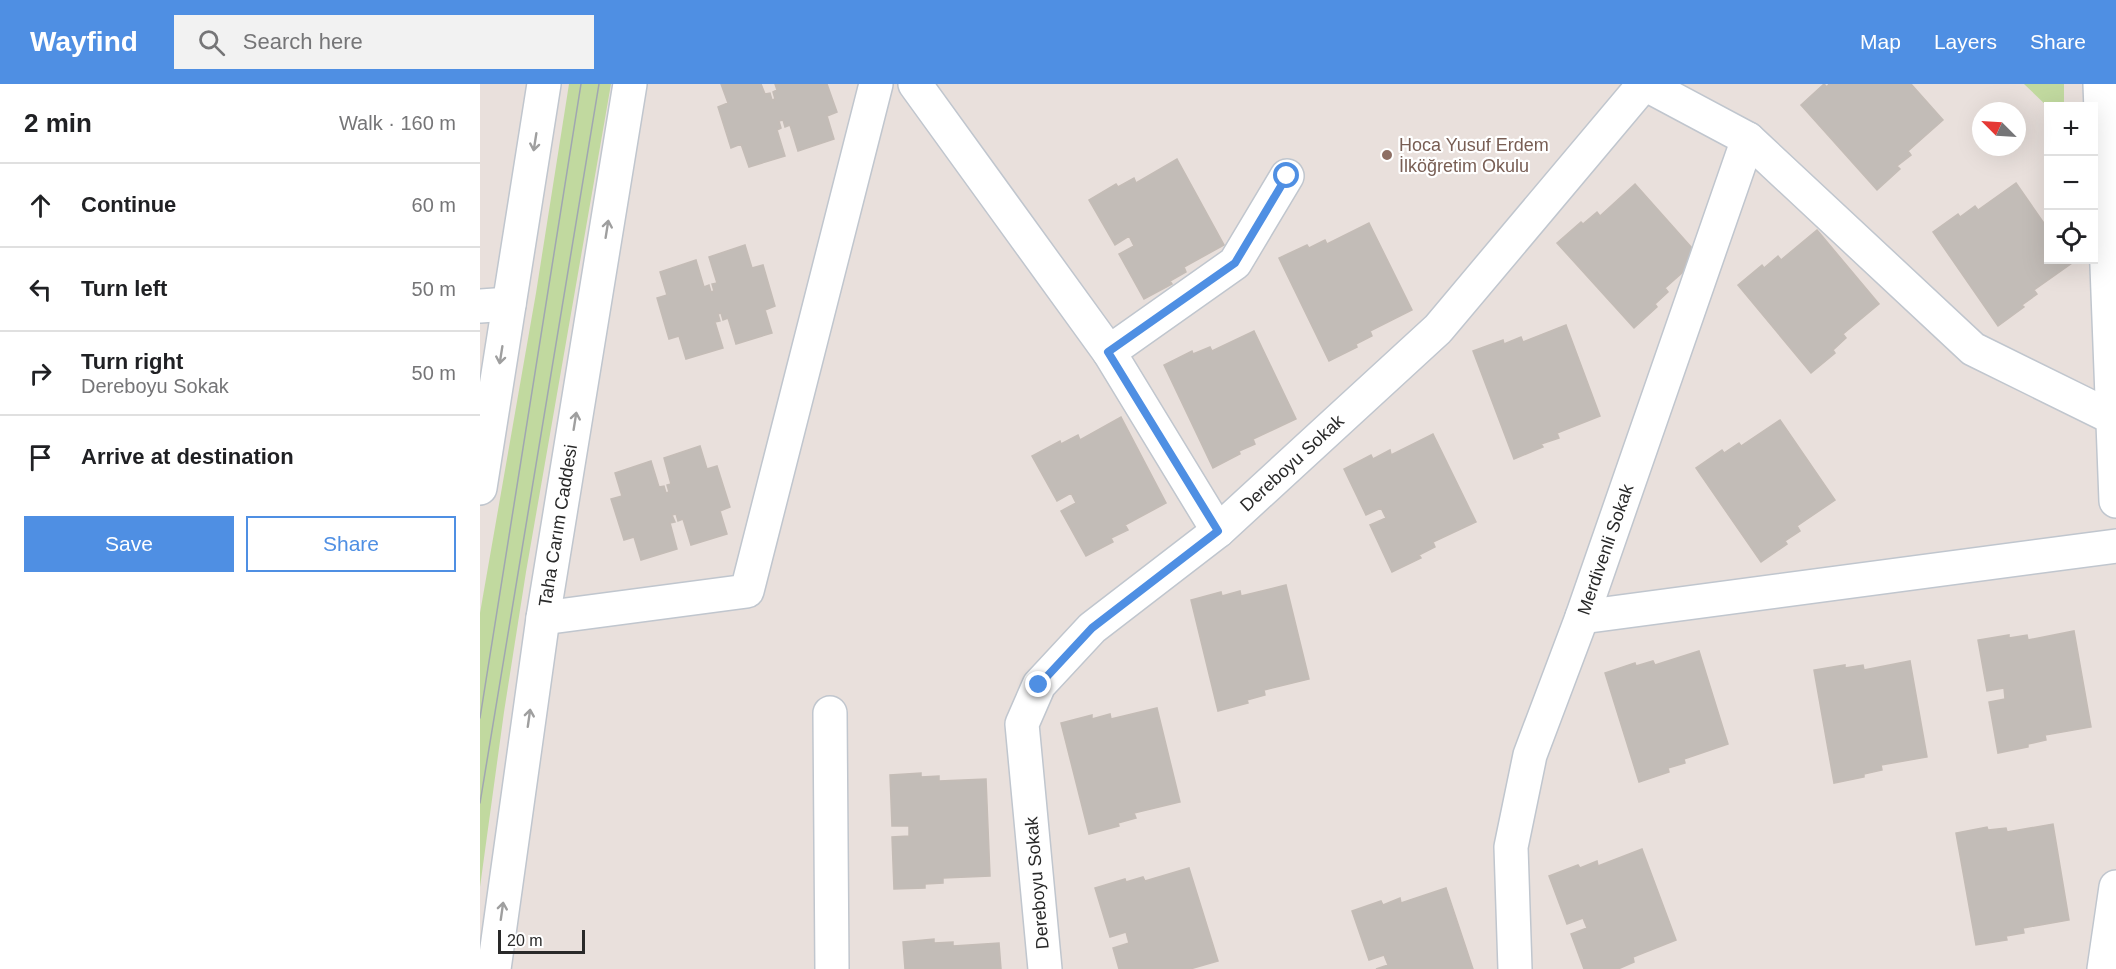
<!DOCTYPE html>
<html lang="en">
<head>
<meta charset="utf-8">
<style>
  :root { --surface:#fff; --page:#f2f2f2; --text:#202124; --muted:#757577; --line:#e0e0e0; --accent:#4f8fe3 }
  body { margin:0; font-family:Arial,sans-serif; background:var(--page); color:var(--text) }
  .controls { position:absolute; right:18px; top:18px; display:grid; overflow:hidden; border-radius:0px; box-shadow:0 6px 24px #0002 }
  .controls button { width:54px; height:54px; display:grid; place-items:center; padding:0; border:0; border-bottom:2px solid var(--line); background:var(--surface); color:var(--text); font:30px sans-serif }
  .compass { position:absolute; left:1492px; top:18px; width:54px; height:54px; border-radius:50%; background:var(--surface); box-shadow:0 6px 24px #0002; rotate:294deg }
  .scale { position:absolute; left:18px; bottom:15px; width:87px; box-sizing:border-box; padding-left:6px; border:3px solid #292929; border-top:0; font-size:16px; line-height:21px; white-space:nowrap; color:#292929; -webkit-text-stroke:4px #fff; paint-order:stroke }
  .stop { position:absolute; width:18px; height:18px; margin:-14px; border:4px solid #4f8fe3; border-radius:50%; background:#fff }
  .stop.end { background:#4f8fe3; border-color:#fff; box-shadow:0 2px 6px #0008 }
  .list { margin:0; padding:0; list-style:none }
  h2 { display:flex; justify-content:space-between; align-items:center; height:78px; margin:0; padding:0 24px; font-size:26px }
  h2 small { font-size:20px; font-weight:400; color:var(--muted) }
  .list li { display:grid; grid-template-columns:39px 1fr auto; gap:18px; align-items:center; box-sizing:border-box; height:84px; padding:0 24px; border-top:2px solid var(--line) }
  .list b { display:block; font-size:22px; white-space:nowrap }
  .list p { margin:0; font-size:20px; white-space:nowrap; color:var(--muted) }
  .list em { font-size:20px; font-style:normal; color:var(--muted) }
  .actions { display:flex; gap:12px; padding:18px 24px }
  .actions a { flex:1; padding:14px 0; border:2px solid var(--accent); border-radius:0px; text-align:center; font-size:21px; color:var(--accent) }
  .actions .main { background:var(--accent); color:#fff }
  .icon { flex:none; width:33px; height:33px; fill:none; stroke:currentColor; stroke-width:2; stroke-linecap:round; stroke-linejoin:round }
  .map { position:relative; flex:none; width:1636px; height:885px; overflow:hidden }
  header { display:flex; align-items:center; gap:36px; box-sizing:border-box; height:84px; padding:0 30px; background:var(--accent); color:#fff }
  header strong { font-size:28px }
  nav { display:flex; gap:33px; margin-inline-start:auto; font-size:21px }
  .search { width:420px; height:54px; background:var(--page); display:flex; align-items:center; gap:15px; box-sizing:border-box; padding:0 21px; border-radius:0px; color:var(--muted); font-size:22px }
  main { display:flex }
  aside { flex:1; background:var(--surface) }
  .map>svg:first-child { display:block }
  .green { fill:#c1d99f }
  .building { fill:#c2bcb7; stroke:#c4bcb6; stroke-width:1.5 }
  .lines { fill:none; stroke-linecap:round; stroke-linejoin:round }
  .minor-casing { stroke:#c0c6ce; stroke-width:36 }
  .secondary-casing { stroke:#c0c6ce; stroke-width:36 }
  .minor { stroke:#fff; stroke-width:33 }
  .secondary { stroke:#fff; stroke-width:33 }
  .tram { stroke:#a0a6b1; stroke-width:1.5 }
  .oneway { stroke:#9f9f9f }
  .route { stroke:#4f8fe3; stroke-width:8 }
  .education-dot { fill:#8d6e63; stroke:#fff; stroke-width:2 }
  .labels { text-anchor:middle; stroke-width:4.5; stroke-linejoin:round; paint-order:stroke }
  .education-label { font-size:18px; fill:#785e54; stroke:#fff; text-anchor:start }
  .street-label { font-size:18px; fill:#292929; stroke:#fff }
</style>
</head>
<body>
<header>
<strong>Wayfind</strong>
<div class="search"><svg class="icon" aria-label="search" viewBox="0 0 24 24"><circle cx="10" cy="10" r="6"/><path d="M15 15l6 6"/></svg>Search here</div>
<nav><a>Map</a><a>Layers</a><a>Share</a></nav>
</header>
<main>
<aside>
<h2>2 min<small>Walk · 160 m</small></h2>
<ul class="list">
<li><svg class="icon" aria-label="ahead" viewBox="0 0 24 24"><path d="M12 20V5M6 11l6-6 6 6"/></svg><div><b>Continue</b></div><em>60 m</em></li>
<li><svg class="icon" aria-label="left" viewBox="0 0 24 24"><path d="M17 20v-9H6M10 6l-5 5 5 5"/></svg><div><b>Turn left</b></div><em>50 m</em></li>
<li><svg class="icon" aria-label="right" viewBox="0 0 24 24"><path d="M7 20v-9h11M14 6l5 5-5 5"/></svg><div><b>Turn right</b><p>Dereboyu Sokak</p></div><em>50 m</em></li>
<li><svg class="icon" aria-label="arrive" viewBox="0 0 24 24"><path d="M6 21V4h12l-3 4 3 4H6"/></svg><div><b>Arrive at destination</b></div></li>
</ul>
<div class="actions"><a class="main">Save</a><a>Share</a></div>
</aside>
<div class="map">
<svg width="1636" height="885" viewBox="0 0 1636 885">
  <rect width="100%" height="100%" fill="#e9e0dc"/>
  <path class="green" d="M89,0H131L46,488L24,628L0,803V529L56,209Z
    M1544,0H1584V22L1568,23Z"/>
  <path class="building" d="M241,0H281L285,10L290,9L292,16L295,15L293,8L297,6L295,0H347L357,28L347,32L354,55L318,67L310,41L305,43L303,36L299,37L301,44L297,46L305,72L269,83L261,60L251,64L238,23L248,19Z
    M1344,0L1347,3L1349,0H1431L1463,36L1428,67L1431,71L1417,82L1420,85L1397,106L1321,21Z
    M697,75L744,161L704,183L706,188L690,197L692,200L664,215L639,170L654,162L649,152L635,161L609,116L636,100L638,103L654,94L656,99Z
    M1536,99L1568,145V176H1590L1592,179L1554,206L1557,210L1542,221L1544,223L1518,242L1453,148L1478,130L1480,133L1495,122L1498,126Z
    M1155,100L1220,173L1185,204L1188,208L1175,220L1177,223L1154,244L1077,159L1101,138L1103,140L1117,128L1120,132Z
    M889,139L932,226L890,247L892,252L876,260L877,263L849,277L799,174L827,161L829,164L845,156L847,160Z
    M1337,146L1399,220L1363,250L1366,254L1353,266L1355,269L1331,289L1258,201L1282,181L1284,184L1298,172L1301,176Z
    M265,161L272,184L283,181L295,222L285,226L292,249L256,260L248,234L243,236L241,229L238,230L240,237L235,238L243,264L206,275L199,252L189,255L177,214L187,211L180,188L216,176L224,203L229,201L231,208L234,207L232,200L237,199L229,173Z
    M1086,241L1120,332L1077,349L1079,354L1061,360L1063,363L1034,375L993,267L1023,256L1024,260L1041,253L1043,258Z
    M774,247L816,335L773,355L775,360L759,367L760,370L733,384L684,281L712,267L713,270L730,263L732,267Z
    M641,333L686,419L645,441L648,446L631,454L633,458L606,472L581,427L596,419L591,409L577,417L552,372L580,357L581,360L598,351L600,356Z
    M1300,336L1355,416L1317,442L1320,447L1305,457L1307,460L1281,478L1216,384L1242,366L1244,369L1259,359L1261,362Z
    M953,350L996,438L953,458L955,463L939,471L941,474L912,488L890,441L906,434L901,424L886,431L864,385L891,371L893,375L910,366L911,371Z
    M220,362L227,385L237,382L250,423L240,427L247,450L211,461L203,435L198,437L196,430L192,431L195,438L190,439L197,465L161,476L154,453L144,456L131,415L142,412L135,389L171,377L179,403L184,402L186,409L189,408L187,401L191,400L184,374Z
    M806,501L829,595L784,606L785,611L767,616L768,619L738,627L711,516L741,508L742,512L760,507L761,512Z
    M1594,547L1611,643L1565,651L1566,656L1548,660V663L1518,669L1509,618L1525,615L1524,604L1507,607L1498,556L1529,551V554L1547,551L1548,556Z
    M1219,567L1248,660L1204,675L1205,679L1188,684L1189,688L1159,698L1125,589L1155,579L1156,582L1173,577L1175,581Z
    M1430,577L1447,673L1401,681L1402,686L1384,690V693L1354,699L1334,586L1365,581V584L1383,581L1384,586Z
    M677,624L700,718L654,729L656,734L638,739L639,742L609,750L581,639L612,631V635L630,630L631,635Z
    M441,689V693L459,692V697L506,695L510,792L463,794V799L445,800V804L414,805L412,753L429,752V742H412L410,691Z
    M1573,740L1589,836L1543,844L1544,849L1526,852L1527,856L1496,861L1476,749L1507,743L1508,746L1526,744L1527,748Z
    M1162,765L1196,856L1153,873L1154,878L1138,885H1104L1091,850L1107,844L1103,834L1087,840L1069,792L1098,781L1100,784L1117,777L1118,782Z
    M709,784L738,877L710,885H639L633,864L649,859L646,848L630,853L615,804L645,795L646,798L663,793L665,797Z
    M966,804L993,885H896L908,881L904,871L889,876L872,827L901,817L903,821L920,814L921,819Z
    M454,855V859L473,858V862L519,859L521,885H425L423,858Z"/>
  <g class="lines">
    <defs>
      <g id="minor">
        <path d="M435,0L629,268L738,447"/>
        <path d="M1165,0L1268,55L1493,265L1631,333"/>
        <path d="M1620,0L1636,417"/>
        <path d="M0,222L29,220"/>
        <path d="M629,268L755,179L807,92"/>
        <path d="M1102,533L1636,462"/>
        <path d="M63,534L267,507L396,0"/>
        <path d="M350,629L352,885"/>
        <path id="s1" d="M565,885L542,640L559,601L612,544L738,447L958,245L1164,0"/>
        <path id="s2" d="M1035,885L1031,763L1050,671L1102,533L1268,55"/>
        <path d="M1624,885L1636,803"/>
      </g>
      <g id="secondary">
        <path d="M0,404L64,0"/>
        <path id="s3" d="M14,885L63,534L150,0"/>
      </g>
    </defs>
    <use href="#minor" class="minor-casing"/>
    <use href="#secondary" class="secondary-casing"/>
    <use href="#minor" class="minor"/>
    <use href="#secondary" class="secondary"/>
    <path class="tram" d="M0,634L101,0
      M0,719L119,0"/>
  </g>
  <defs><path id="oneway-shaft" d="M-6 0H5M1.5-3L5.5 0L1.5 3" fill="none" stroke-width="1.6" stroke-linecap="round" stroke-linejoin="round" transform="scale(1.5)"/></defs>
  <g class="oneway">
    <use href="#oneway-shaft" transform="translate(55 58) rotate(99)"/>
    <use href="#oneway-shaft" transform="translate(127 145) rotate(-81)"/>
    <use href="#oneway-shaft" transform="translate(21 271) rotate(99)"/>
    <use href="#oneway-shaft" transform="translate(95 337) rotate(-81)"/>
    <use href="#oneway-shaft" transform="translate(49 634) rotate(-82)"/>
    <use href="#oneway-shaft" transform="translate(22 827) rotate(-82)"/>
  </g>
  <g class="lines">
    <path class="route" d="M559,601L612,544L738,447L628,268L755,179L807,92"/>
  </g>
  <circle class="education-dot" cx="907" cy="71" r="6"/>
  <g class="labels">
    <g class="education-label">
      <text x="919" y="67">Hoca Yusuf Erdem<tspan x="919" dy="21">İlköğretim Okulu</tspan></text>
    </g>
    <g class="street-label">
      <text dy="6" stroke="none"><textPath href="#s1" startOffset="626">Dereboyu Sokak</textPath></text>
      <text dy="6" stroke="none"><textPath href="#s3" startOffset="448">Taha Carım Caddesi</textPath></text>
      <text dy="6" stroke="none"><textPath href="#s2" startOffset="435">Merdivenli Sokak</textPath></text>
      <text transform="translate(557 799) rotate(-95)" y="6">Dereboyu Sokak</text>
    </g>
  </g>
</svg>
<div class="controls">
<button>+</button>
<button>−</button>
<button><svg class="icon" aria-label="locate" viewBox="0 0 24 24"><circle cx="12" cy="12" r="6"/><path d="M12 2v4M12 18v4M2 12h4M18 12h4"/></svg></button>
</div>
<svg class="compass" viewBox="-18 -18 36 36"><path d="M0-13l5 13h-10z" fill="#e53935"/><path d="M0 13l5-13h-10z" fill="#757577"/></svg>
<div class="scale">20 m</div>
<div class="stop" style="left:807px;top:92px"></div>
<div class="stop end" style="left:559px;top:601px"></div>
</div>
</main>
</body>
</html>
